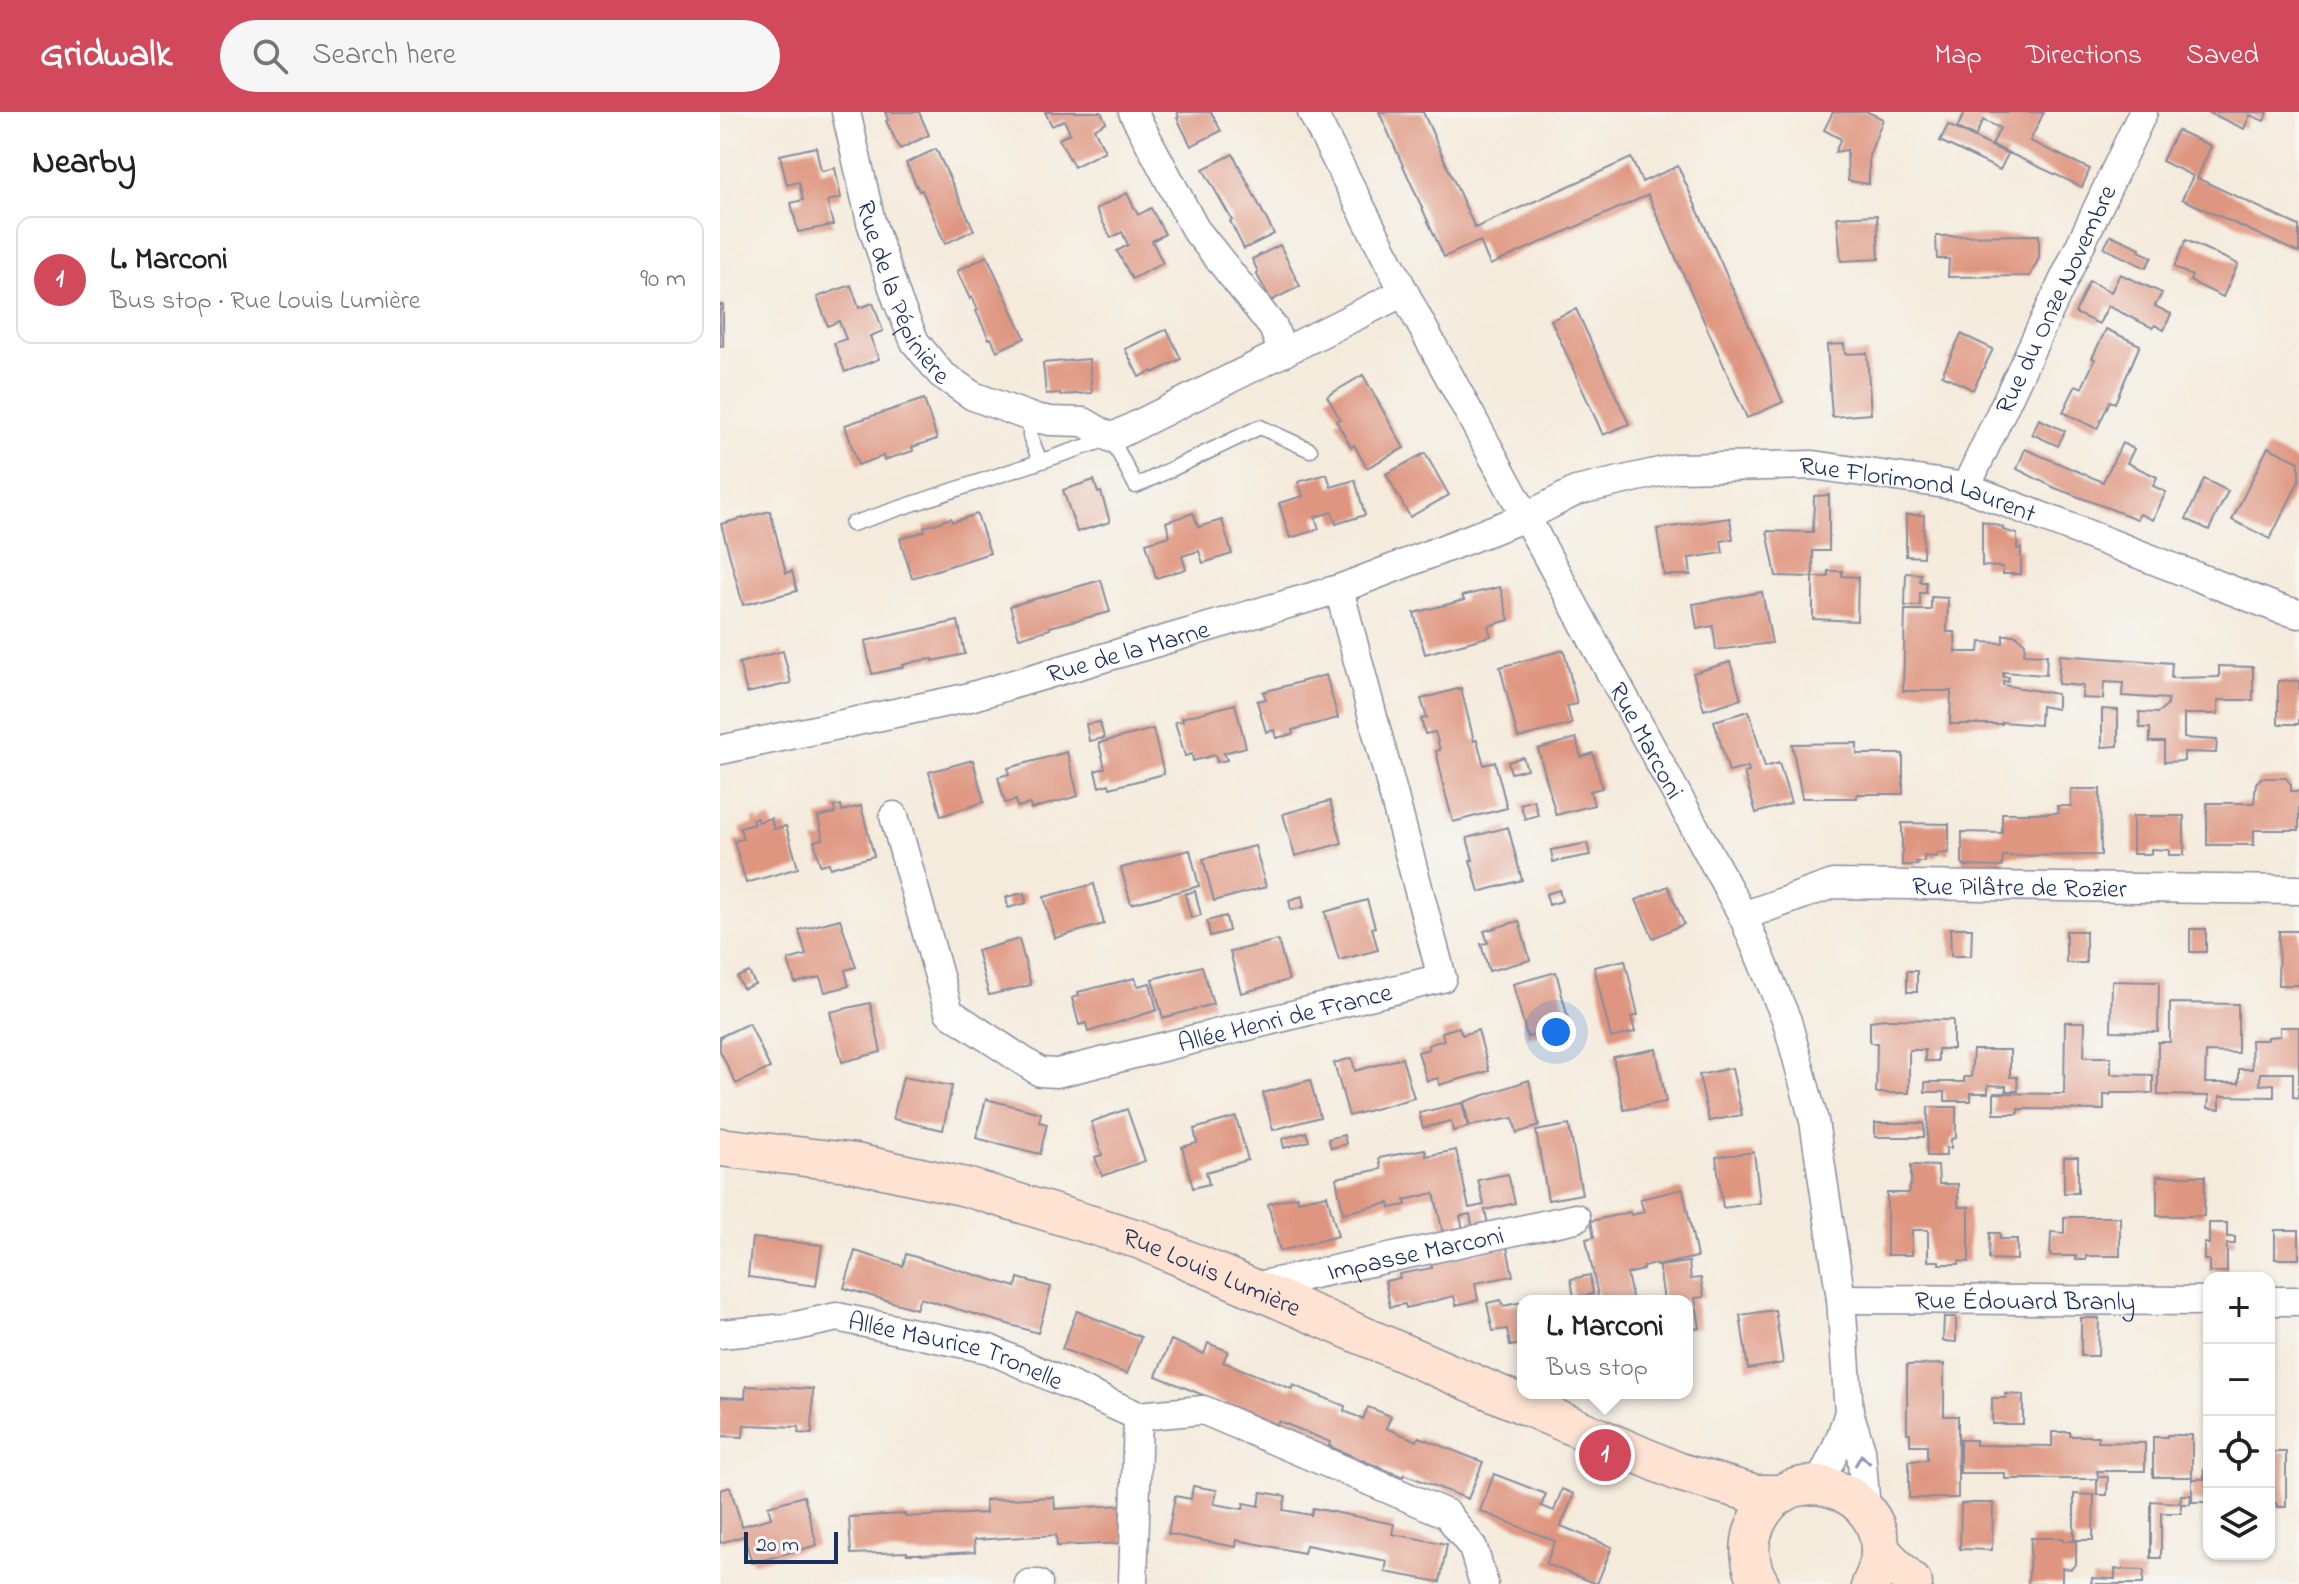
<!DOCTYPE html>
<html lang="en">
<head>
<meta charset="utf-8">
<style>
  :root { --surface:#fff; --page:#f6f6f6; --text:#222; --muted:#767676; --line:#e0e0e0; --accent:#d1495b }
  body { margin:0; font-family:"Indie Flower",sans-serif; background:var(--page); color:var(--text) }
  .controls { position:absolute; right:24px; bottom:24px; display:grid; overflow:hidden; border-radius:16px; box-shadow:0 2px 6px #0004 }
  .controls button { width:72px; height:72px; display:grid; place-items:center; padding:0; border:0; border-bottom:2px solid var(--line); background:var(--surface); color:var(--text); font:40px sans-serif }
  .scale { position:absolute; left:24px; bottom:20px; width:94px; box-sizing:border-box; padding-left:8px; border:4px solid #1b2f5e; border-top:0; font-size:22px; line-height:28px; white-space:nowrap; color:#1b2f5e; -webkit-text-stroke:6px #f6f6f2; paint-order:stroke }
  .you { position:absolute; left:836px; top:920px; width:28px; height:28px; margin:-20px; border:6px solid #fff; border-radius:50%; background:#1a73e8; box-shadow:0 0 0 12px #1a73e833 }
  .badge { display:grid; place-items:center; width:52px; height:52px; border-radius:50%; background:var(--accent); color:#fff; font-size:26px; font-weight:700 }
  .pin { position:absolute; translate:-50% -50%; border:4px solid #fff; box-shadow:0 2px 8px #0006 }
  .popup { position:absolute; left:797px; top:1183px; width:176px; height:104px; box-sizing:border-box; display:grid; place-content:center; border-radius:16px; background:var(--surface); filter:drop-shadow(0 2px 6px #0005); font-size:26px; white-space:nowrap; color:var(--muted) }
  .popup b { font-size:30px; color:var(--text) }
  .popup::after { content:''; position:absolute; left:50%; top:100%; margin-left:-16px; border:16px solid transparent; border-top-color:var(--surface) }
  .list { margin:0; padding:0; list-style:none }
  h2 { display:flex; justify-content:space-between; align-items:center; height:104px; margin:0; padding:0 32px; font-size:34px }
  h2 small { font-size:26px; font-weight:400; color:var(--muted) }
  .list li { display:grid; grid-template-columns:52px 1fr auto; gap:24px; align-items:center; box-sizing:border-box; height:128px; margin:0 16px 16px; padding:0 16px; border:2px solid var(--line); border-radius:16px }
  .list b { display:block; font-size:30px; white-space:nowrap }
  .list p { margin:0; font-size:26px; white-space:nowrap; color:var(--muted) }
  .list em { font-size:26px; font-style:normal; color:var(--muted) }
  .icon { flex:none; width:44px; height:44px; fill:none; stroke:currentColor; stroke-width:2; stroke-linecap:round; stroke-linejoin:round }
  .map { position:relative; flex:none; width:1579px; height:1472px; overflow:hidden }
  header { display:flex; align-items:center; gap:48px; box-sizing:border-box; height:112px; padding:0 40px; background:var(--accent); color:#fff }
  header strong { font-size:38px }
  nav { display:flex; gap:44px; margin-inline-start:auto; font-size:28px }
  .search { width:560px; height:72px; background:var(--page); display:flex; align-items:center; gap:20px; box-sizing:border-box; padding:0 28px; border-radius:44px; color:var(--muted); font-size:30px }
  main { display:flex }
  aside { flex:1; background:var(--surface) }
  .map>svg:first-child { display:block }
  .building { fill:#df9680 }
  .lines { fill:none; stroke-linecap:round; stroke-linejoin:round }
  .lane-casing { stroke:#888d9d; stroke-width:17 }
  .street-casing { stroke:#888d9d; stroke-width:31 }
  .secondary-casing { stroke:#888d9d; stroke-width:41 }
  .lane { stroke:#fff; stroke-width:14 }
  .street { stroke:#fff; stroke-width:28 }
  .secondary { stroke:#fee3d2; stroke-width:38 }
  .oneway { stroke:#8d97ae }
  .labels { text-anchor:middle; stroke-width:7; stroke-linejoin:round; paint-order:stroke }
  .street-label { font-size:26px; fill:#1b2f5e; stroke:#f6f6f2 }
</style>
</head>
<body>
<header>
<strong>Gridwalk</strong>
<div class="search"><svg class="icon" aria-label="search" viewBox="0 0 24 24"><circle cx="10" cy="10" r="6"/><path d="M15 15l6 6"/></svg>Search here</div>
<nav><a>Map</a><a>Directions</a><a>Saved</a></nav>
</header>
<main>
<aside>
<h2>Nearby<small></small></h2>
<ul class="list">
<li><span class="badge">1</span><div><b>L. Marconi</b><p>Bus stop · Rue Louis Lumière</p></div><em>90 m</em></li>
</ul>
</aside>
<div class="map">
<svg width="1579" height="1472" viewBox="0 0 1579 1472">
  <rect width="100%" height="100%" fill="#f6f6f2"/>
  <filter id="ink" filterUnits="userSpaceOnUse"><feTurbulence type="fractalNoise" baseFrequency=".0125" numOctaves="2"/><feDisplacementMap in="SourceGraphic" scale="16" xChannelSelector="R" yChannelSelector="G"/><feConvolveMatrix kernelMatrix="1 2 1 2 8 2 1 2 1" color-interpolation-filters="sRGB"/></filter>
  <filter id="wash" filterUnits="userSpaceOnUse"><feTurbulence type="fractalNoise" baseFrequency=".006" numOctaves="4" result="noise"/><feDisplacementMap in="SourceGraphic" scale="32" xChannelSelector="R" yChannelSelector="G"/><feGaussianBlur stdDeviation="1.8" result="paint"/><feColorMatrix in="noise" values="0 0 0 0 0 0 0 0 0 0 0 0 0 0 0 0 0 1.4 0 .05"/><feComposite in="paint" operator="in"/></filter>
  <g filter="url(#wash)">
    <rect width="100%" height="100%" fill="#f4ebdc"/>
    <g id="blocks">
      <path class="building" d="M165,0H199L209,23L180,37L166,9L168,8Z
        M325,0H381L386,10L374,17L385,39L354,55L339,27L350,21L344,8L332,14Z
        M457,0H491L501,19L471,34L457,6L459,5Z
        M659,0H703L755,116L911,46L922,70L958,54L1063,290L1027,306L928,83L770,153L760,129L724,145Z
        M1113,0H1148L1163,7L1149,44V72L1128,69L1127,38L1115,40L1121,27L1104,18Z
        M1245,0H1324L1310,29L1370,57L1362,75L1272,33L1280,16L1263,8L1255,25L1237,16Z
        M1488,0H1548L1544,9L1530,3L1524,17Z
        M1228,13L1288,42L1280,58L1220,29Z
        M1457,18L1491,34L1477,66L1579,114V141L1462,87L1473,64L1442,49Z
        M96,35L101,59L115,56L121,86L107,89L113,113L78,120L71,91L83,88L79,70L67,73L60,43Z
        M216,37L254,118L225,132L202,78L199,79L186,51Z
        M513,42L554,122L524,137L510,109L512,108L483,57Z
        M407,81L418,103L431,96L445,122L432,129L443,151L412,167L397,139L408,133L402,120L391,126L376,97Z
        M1157,103L1159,147L1121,149L1117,105Z
        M1319,123V146L1310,164L1228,165L1229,147H1217L1216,124Z
        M1391,123L1420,136L1419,139L1432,145L1426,156L1384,136Z
        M1466,128L1518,152L1503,185L1470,169L1472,164L1454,155Z
        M560,133L580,174L551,189L536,161L538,160L532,147Z
        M267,144L305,226L277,239L271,226L269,227L256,199L258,198L252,185L250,187L237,159Z
        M1400,162L1442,181L1435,194L1451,202L1444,218L1435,213L1433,216L1388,194L1379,212L1355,201L1369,169L1391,180Z
        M131,173L139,196L153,191L163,219L150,224L159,247L125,260L114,231L126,227L119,209L108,214L97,185Z
        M0,193H3V234H0Z
        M856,197L909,312L883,323L831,208Z
        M447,217L461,247L433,261L432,259L419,265L405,237Z
        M1386,217L1420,233L1395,291L1390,289L1377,317L1343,300L1356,273L1362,276L1375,247L1372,246Z
        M1241,222L1273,237L1253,278L1222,263Z
        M1124,232L1125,242L1147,241L1151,302L1112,305L1107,233Z
        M369,247L372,281L340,283V281L326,282L323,251Z
        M643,263L684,336L647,356L634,333L631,335L616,309L620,307L607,284Z
        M204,287L217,327L192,335L193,339L164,348L163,344L138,353L125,313Z
        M1319,307L1345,319L1338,334L1312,322Z
        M1402,331L1414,337L1407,351L1437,365L1433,374L1446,380L1433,408L1420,402L1417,407L1335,376L1297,357L1305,337L1383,370Z
        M1548,335L1579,350V369L1550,427L1512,408Z
        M705,341L729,383L690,405L666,362Z
        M607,362L611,375L635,368L645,403L616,412L612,400L595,405L599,417L570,426L559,391L583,384L578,370Z
        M1484,367L1508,379L1489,418L1466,407Z
        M374,368L378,381L381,380L390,410L357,420L343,378Z
        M1109,383V439H1093V465L1056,464L1047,419L1093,420L1094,384Z
        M50,399L66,461L72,459L77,479L23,493L1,412Z
        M473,401L478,415L502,408L512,442L483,451L479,439L462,444L466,457L436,466L426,431L450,424L446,410Z
        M257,402L270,441L192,466L180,427L205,419L204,415L217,411L231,406L232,410Z
        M1186,403H1204L1203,445L1186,444Z
        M1010,406L1013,427L1001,429L1003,441L969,446L971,463H944L937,417Z
        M1262,409L1283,415V418L1297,422V437L1301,436V462H1283V455L1262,454Z
        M1108,459H1122V464L1138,465L1137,509L1093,507V465H1108Z
        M1186,461L1201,462L1200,470H1206V481H1200V494H1185Z
        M381,468L390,500L345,511L330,515V517L299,526L290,494Z
        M780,475L789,508L768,514L771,524L705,542L694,501L744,488L742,484Z
        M1042,480L1052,531L996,538L993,514L977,517L973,492Z
        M1211,485L1228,486L1227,520H1235L1236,540H1259L1260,530L1283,531V523H1296L1305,531L1304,542L1327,543L1326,563L1283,560V565H1289L1288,570L1283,569V573L1337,582V597L1321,594L1320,613L1282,610V612H1230L1231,579H1183L1185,498H1211Z
        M238,509L245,542L213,549V547L198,549L183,553L184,555L152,562L145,529Z
        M844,538L857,592L847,594L852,612L798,626L780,555Z
        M63,539L71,571L27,581L19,551Z
        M1340,543L1452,551L1451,566L1499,565V554L1533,555V588H1498V602H1464V626L1497,628L1496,641L1464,640V649L1444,650V630H1430V616H1420L1419,600L1438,601L1447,594L1448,587L1402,584L1403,571L1384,570L1383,587L1362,586L1363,574L1338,572Z
        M1010,550L1021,587L984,598L973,561Z
        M606,563L618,606L572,618L573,622L556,626L554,618L546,620L537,589L546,587L543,580Z
        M1558,569H1579V612H1558Z
        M741,576L754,629L757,628L764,653L775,650L787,696L733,710L721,665H722L716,639L720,638L715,620L705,622L701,607L707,606L701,587Z
        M515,592L526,635L504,641L507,648L497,650L495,643L473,649L472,642L465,644L455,610L463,609L462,606Z
        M1382,597L1398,598V634L1382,635Z
        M1029,599L1045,655L1059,651L1071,691L1036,701L1024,661L1029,660L1028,655L1009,660L994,609Z
        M380,610L384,626L369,629L366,612Z
        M433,617L444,662L390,676L389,672L379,675L375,659L385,656L379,631Z
        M856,626L861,645L873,641L882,676L870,679L874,693L836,703L818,637Z
        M1137,631V642H1183V682H1137V686H1082L1072,632Z
        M347,640L358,684L311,697L310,692L297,695L296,688L285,691L278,665L289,662L288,656Z
        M803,645L807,657L791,661L788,650Z
        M253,648L264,690L221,704L209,660Z
        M1541,666H1566L1571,672V679H1579V718H1534V733H1487V691H1534L1536,671Z
        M1351,677H1380L1381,743L1283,744L1282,755L1245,754L1242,751V720L1282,721V701H1338L1337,694H1351Z
        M814,688L818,703L805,707L800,692Z
        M610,689L622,731L575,744L563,702Z
        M121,693L122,699L141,694L154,744L110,756L109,751L100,753L94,729L103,727L98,705L115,701L114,695Z
        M1413,704H1464V743H1449V738L1431,737V742H1413Z
        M37,706L38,710L51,706L54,717L66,714L78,756L26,771L14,729L23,727L20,716L34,712L32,707Z
        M1182,711L1229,712V741H1217V745L1204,744V750H1196L1197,753H1182Z
        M788,715L802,768L759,780L750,748H753L747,726Z
        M867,731L870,743L833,750L831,738Z
        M535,734L546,775L494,789L483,747Z
        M470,738L479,774L411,792L401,756Z
        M374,772L384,812L335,826L324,785Z
        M948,774L964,812L933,826L916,788Z
        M839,778L842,789L829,793L826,782Z
        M475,779L481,803L471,806L465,782Z
        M304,781L306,791L288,796L286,785Z
        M582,784L584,795L571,798L569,788Z
        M647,788L655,815L652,816L658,838L619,848L605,800Z
        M506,804L509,819L490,824L487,809Z
        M120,807L136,855L125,858L129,874L105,880L100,865L75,871L68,848L86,843L79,818Z
        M799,809L810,848L769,859L761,832L768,831L764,819Z
        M1230,816H1252L1251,844H1231Z
        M1470,817H1486V840H1470Z
        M1346,819H1366V851H1346Z
        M1559,819H1579V873H1558Z
        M299,827L311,873L269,883L257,839Z
        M558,828L569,868L521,881L510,840Z
        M905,848L918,903L911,905L915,920L891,926L874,855Z
        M482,854L493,892L443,906L432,867Z
        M1187,859H1197V880H1187Z
        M29,860L35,872L23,877L17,865Z
        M836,860L850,914L807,925L793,872Z
        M415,866L418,874L430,871L437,898L368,920L366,911L359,913L352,886L359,883L358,880Z
        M1392,869L1439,870L1438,920L1391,919Z
        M150,891L161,940L122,950L110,900Z
        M1450,891L1518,892V941L1486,940L1485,971H1519V957H1532L1531,928H1547V925L1560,924V915H1579V986L1573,985V961H1540V973L1554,972V985L1500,984V997L1488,996L1489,984L1438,983V930H1450Z
        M1165,907L1233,908V937H1218V949H1205V938H1189V981H1156L1157,931H1150V909Z
        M1345,910H1365L1364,945H1391V962L1433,963V981H1391L1390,983H1384V998L1298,997V1002H1274V981L1344,982Z
        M29,911L50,956L16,972L0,939V925Z
        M739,915L742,923L758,918L769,959L719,973L718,966L707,969L698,940L709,937L708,933L724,928L722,920Z
        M936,937L946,990L904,998L893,945Z
        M1253,938H1290V965H1297L1298,979H1286V974L1268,973V981H1251V989H1225V980H1205V970H1244V965H1251Z
        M632,946L635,959L682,946L694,986L629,1004L614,951Z
        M1012,956L1022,1003L989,1009L979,963Z
        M183,965L232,974L223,1018L173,1007Z
        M590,968L600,1005L553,1018L543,981Z
        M809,968L819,1014L797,1021L793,1006L749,1014L744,990Z
        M266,987L321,1001L319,1010L327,1012L320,1042L256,1026Z
        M742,991L748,1015L733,1019L731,1009L703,1016L699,1001Z
        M1208,995H1236V1026L1231,1027V1036H1226V1044H1207Z
        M407,997L425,1049L382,1064L375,1045L382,1043L371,1010Z
        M516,1005L528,1048L486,1060L489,1072L473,1076L462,1035L477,1031L474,1017Z
        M1155,1011H1204V1025H1155Z
        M849,1013L862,1082L828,1088L816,1019Z
        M586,1020L589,1029L564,1036L562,1027Z
        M624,1023L626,1032L611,1036L608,1027Z
        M705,1037L706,1044L736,1038L749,1096L764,1093L758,1068L788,1062L795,1091L765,1098L768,1113L753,1117L750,1102L740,1104L744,1122L724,1126L714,1081L685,1088L686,1093L670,1096L669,1091L623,1101L616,1066L661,1057L659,1046Z
        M1034,1040L1040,1091L1003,1096L996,1045Z
        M1344,1045H1358V1081H1344Z
        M1191,1053L1218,1054L1219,1072H1238V1095H1249V1150L1239,1149V1152H1219V1149H1208V1118H1192V1143H1167V1081H1188L1191,1071Z
        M1437,1064H1485L1484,1104H1437Z
        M963,1077L977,1145L936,1154L935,1152L923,1155V1158L907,1162L913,1189H879L866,1127L874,1125L871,1109L910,1100L911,1103L924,1100L920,1087Z
        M607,1083L618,1124L560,1139L548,1092L577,1084L578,1089Z
        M1344,1105H1400V1144H1366V1148H1356V1144H1330L1331,1120L1344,1121Z
        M1489,1111H1507V1125H1515V1132H1507V1160H1489V1148H1484V1131L1489,1132Z
        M1555,1118H1579V1147H1555Z
        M1270,1121H1280V1127H1297V1148L1269,1147Z
        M32,1126L102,1133L96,1174L28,1165Z
        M787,1135L793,1164L755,1171L758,1188L736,1193L734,1184L686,1196L685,1192L670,1195L665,1169L680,1166L679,1162L712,1156L711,1149Z
        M135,1139L183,1154L186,1142L296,1175L298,1166L331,1175L318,1221L200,1186L196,1197L124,1176Z
        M969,1150L971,1167L981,1166L984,1185L975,1186L980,1216L967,1218V1189H944L939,1154Z
        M870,1163L873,1182L854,1186L851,1167Z
        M781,1188L783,1194L803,1190V1232L790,1234L787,1217L773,1219L767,1191Z
        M1055,1198L1063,1251L1028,1257L1020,1203Z
        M357,1199L421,1225L407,1262L342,1237Z
        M1224,1205H1236V1230L1223,1229Z
        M1361,1206H1379L1378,1244H1361Z
        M451,1228L484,1242L488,1231L508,1239L503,1250L572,1277L573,1273L625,1294L624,1299L643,1307L648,1295L671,1304L666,1316L697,1329L699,1325L763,1350L748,1387L684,1362L683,1365L620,1339L609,1334L610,1330L559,1309L557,1313L436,1264Z
        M1224,1252V1304H1238V1386H1189V1349L1207,1348V1333H1190V1321H1187V1253Z
        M26,1274L93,1277L92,1322L78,1321L79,1315L24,1313L23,1325L0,1324V1285L25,1286Z
        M1285,1282L1303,1283V1312H1272V1286H1286Z
        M1332,1320H1350V1324H1378V1330L1425,1331V1359H1377L1378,1365H1388L1387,1383H1377V1367H1285V1361H1240V1328H1256V1333L1332,1334Z
        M1447,1323H1472V1365H1433V1325H1447Z
        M1549,1340H1566V1395H1557L1556,1391H1549Z
        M1484,1358H1489V1390H1472V1367H1484Z
        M774,1362L826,1382L821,1394L834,1399L842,1377L854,1382L841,1414L892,1435L877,1472L826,1452L835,1429L760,1399Z
        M473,1374L497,1378L494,1392L523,1397L524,1391L539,1394L541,1380L566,1384L563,1398L591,1403L593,1396L674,1412L672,1422L727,1432L720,1470L665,1460L667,1449L586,1433L584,1441L517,1428L516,1435L448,1422L455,1384L471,1387Z
        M10,1375L22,1414L51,1406L48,1394L84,1384L97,1433L32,1451L24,1424L0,1431V1378Z
        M1354,1382L1374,1383L1373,1428H1354Z
        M1461,1383H1471L1470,1392H1461V1401H1441V1446H1431V1389L1460,1391Z
        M334,1385L335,1397L403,1393L405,1431L337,1434L336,1423L254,1428L255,1440L201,1443V1442H187V1440L131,1442L129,1405L185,1402V1405L266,1401L265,1388Z
        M1252,1391H1273L1272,1438L1240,1437L1241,1392Z
        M1311,1426H1343V1429H1356V1452L1351,1457L1342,1456V1472H1308Z
        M1395,1457L1424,1458L1423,1472H1371L1372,1466L1395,1467Z"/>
    </g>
  </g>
  <g filter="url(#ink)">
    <use href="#blocks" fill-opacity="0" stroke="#888d9d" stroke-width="2"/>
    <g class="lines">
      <defs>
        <path id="lane" d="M310,305V324L320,349
          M132,412L391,326L416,374L540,315L590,338"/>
        <g id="street">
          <path id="s1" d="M126,0L151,110L178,190L195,230L221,262L253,284L310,305L330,309L364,310L391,326L684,180"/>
          <path d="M413,0L475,117L553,215L563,241"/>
          <path id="s2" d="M592,0L697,205L1023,804L1067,909L1094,1009L1121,1187L1129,1300L1141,1338L1146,1397"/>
          <path id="s3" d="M1246,375L1423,0"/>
          <path id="s4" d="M0,638L246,586L619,477L806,405L856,379L957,356L1093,353L1246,375L1560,497L1579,502"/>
          <path id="s5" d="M174,704L229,900L320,960L337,961L722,866L619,477"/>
          <path id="s6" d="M1023,804L1113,772L1579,778"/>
          <path id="s7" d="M533,1175L856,1106"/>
          <path id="s8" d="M1121,1187L1489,1189"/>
          <path d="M1549,1189H1579"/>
          <path id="s9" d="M0,1222L67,1216L117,1205L269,1237L418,1304L483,1298L727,1402L753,1436L764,1472"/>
          <path d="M1097,1373C1112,1350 1121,1326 1129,1300"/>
          <path d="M309,1472H318"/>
          <path d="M413,1472L418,1304"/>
        </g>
        <g id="secondary">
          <path id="s10" d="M0,1035L136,1051L246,1075L421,1128L959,1360L1036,1382H1062"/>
          <path d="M1160,1438L1193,1472"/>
          <path d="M1040,1472C1029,1454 1027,1432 1036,1412C1072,1331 1194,1390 1151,1472"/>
        </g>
      </defs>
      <use href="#lane" class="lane-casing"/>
      <use href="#street" class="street-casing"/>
      <use href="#secondary" class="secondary-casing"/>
      <use href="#lane" class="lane"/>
      <use href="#street" class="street"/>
      <use href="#secondary" class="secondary"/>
    </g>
    <defs><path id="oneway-chevron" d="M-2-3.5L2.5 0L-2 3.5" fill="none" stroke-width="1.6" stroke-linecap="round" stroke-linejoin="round" transform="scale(2)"/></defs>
    <use class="oneway" href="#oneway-chevron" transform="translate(1142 1348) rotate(-98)"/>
  </g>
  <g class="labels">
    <g class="street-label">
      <text dy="9" stroke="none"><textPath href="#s1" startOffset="190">Rue de la Pépinière</textPath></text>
      <text dy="9" stroke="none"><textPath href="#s3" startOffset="208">Rue du Onze Novembre</textPath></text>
      <text dy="9" stroke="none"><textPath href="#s4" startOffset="1244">Rue Florimond Laurent</textPath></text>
      <text dy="9" stroke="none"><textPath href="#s4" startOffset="420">Rue de la Marne</textPath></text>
      <text dy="9" stroke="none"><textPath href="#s2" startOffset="712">Rue Marconi</textPath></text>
      <text dy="9" stroke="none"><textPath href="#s6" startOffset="282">Rue Pilâtre de Rozier</textPath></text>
      <text dy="9" stroke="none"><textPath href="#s5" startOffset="564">Allée Henri de France</textPath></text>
      <text dy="9" stroke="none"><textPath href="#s7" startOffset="166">Impasse Marconi</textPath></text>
      <text dy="9" stroke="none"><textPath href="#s10" startOffset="510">Rue Louis Lumière</textPath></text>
      <text dy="9" stroke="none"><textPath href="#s8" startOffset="184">Rue Édouard Branly</textPath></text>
      <text dy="9" stroke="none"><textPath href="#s9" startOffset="242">Allée Maurice Tronelle</textPath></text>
    </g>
  </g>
</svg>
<div class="controls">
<button>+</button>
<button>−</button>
<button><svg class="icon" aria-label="locate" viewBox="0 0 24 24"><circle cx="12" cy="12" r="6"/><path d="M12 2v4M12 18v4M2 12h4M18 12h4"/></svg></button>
<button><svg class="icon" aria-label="layers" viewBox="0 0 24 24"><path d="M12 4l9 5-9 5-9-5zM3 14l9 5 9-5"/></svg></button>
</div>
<div class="scale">20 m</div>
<div class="you"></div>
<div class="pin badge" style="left:885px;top:1343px">1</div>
<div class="popup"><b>L. Marconi</b>Bus stop</div>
</div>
</main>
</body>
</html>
